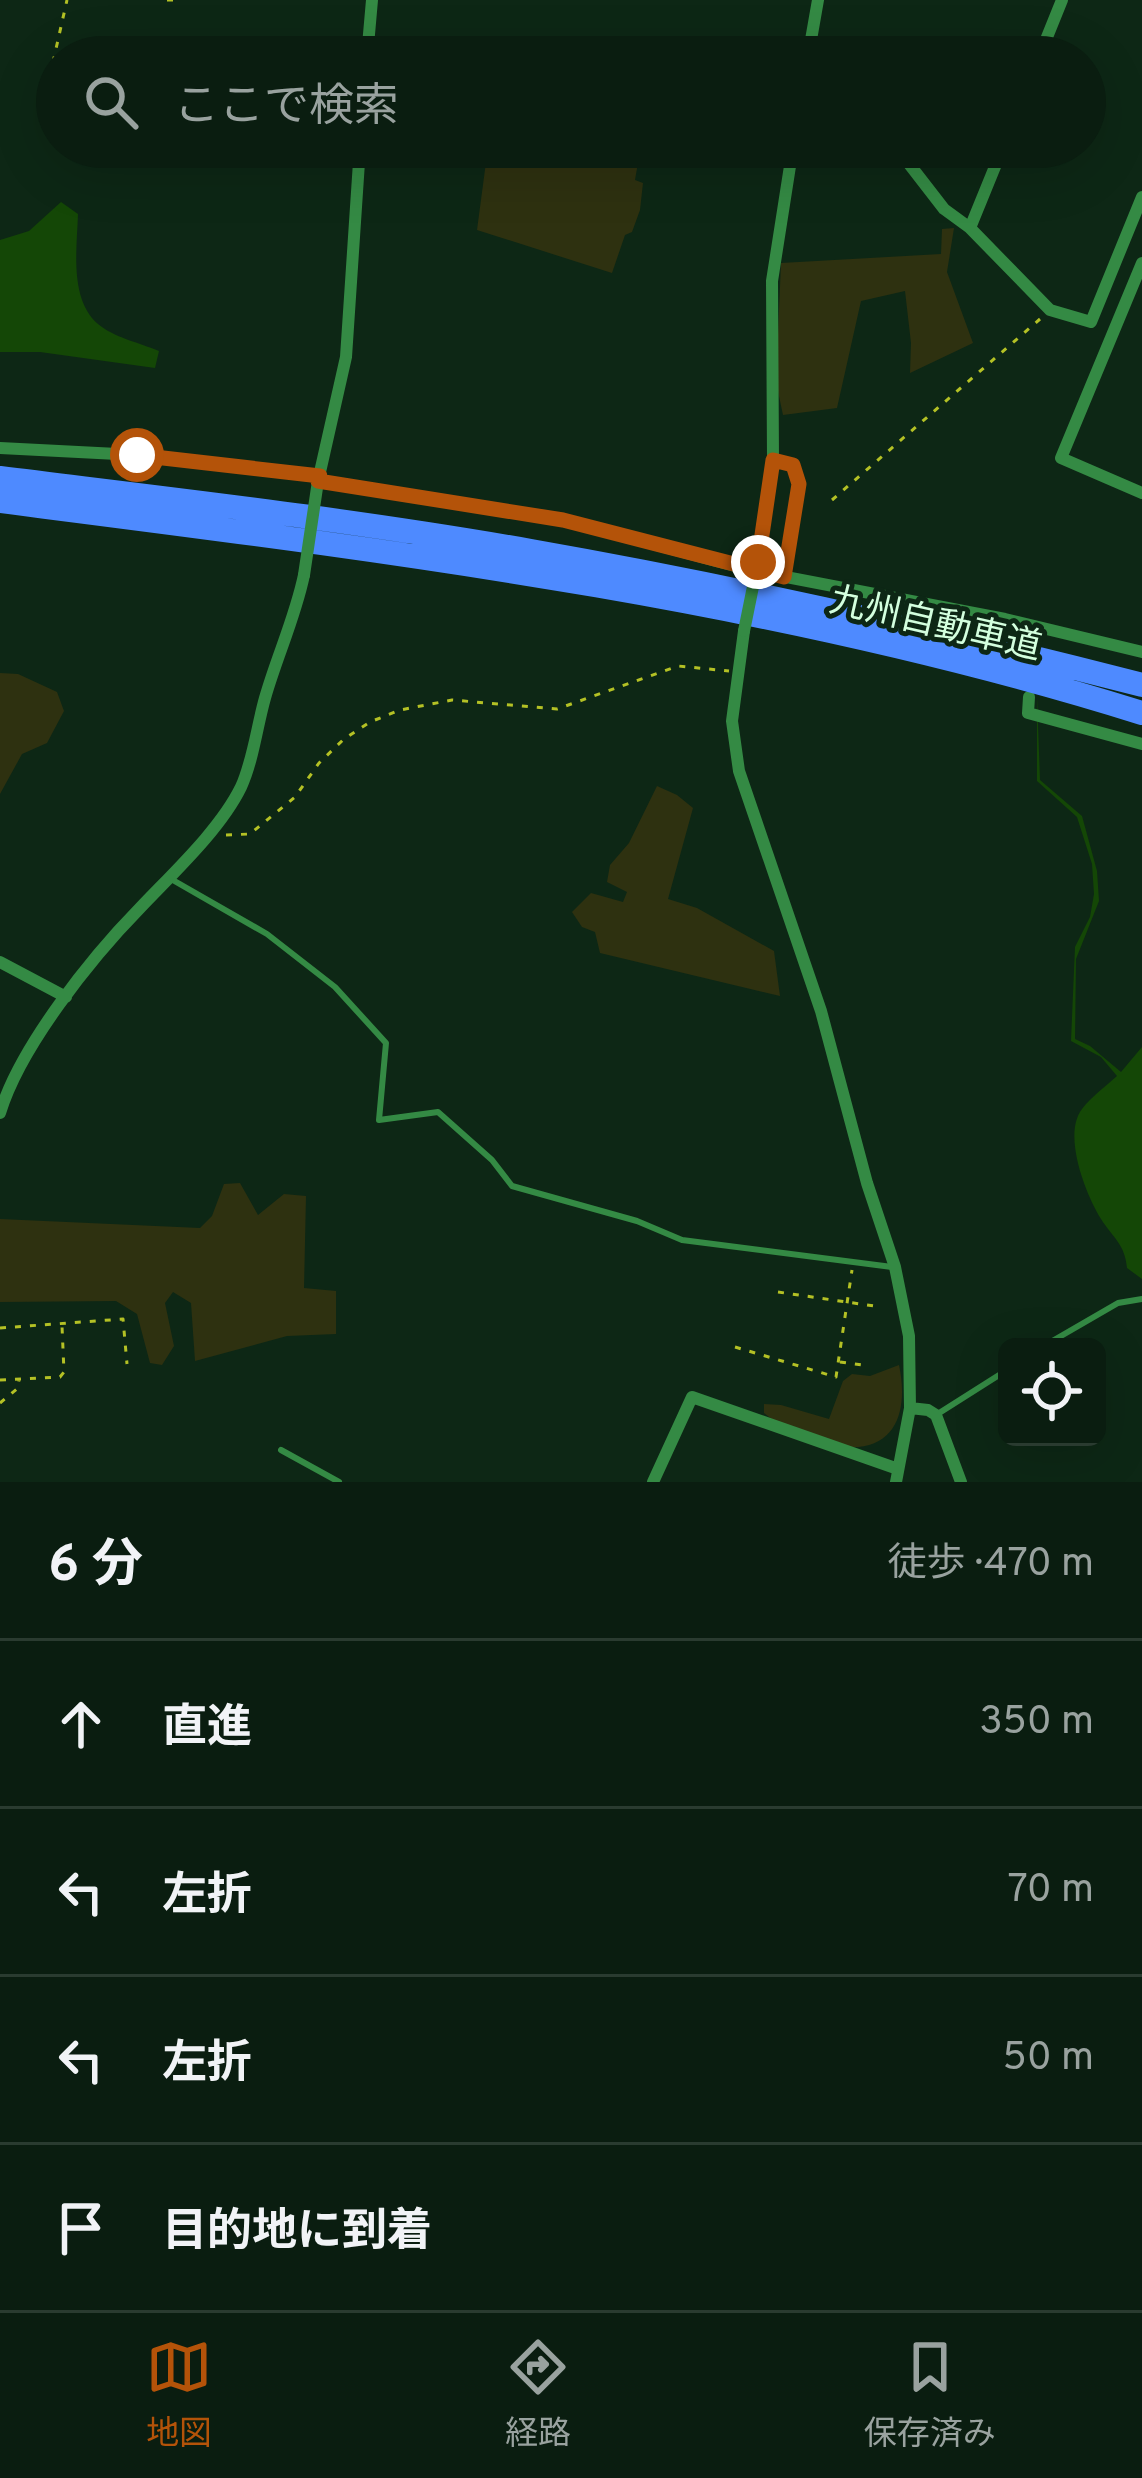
<!DOCTYPE html>
<html lang="ja">
<head>
<meta charset="utf-8">
<style>
  :root { --surface:#0a1d10; --page:#182a1e; --text:#f1f3f6; --muted:#99a29f; --line:#2a3b30; --accent:#b45309 }
  body { margin:0; font-family:Overpass,"Noto Sans JP",sans-serif; background:var(--page); color:var(--text) }
  .controls { position:absolute; right:36px; bottom:36px; display:grid; overflow:hidden; border-radius:18px; box-shadow:0 12px 48px #0002 }
  .controls button { width:108px; height:108px; display:grid; place-items:center; padding:0; border:0; border-bottom:3px solid var(--line); background:var(--surface); color:var(--text); font:60px sans-serif }
  .stop { position:absolute; width:36px; height:36px; margin:-27px; border:9px solid #b45309; border-radius:50%; background:#fff }
  .stop.end { background:#b45309; border-color:#fff; box-shadow:0 3px 12px #0008 }
  .list { margin:0; padding:0; list-style:none }
  h2 { display:flex; justify-content:space-between; align-items:center; height:156px; margin:0; padding:0 48px; font-size:51px }
  h2 small { font-size:39px; font-weight:400; color:var(--muted) }
  .list li { display:grid; grid-template-columns:78px 1fr auto; gap:36px; align-items:center; box-sizing:border-box; height:168px; padding:0 48px; border-top:3px solid var(--line) }
  .list b { display:block; font-size:45px; white-space:nowrap }
  .list em { font-size:39px; font-style:normal; color:var(--muted) }
  .icon { flex:none; width:66px; height:66px; fill:none; stroke:currentColor; stroke-width:2; stroke-linecap:round; stroke-linejoin:round }
  .map { position:relative; flex:none; width:1142px; height:1482px; overflow:hidden }
  .search { position:absolute; background:var(--surface); box-shadow:0 12px 48px #0002; left:36px; right:36px; top:36px; height:132px; display:flex; align-items:center; gap:30px; box-sizing:border-box; padding:0 42px; border-radius:66px; color:var(--muted); font-size:45px }
  .sheet { height:828px; background:var(--surface) }
  nav { display:flex; justify-content:space-around; align-items:center; box-sizing:border-box; height:168px; border-top:3px solid var(--line); background:var(--surface); font-size:33px; color:var(--muted) }
  nav a { display:grid; justify-items:center; gap:6px }
  nav .on { color:var(--accent) }
  .map>svg:first-child { display:block }
  .green { fill:#2e3110 }
  .water { fill:#144706 }
  .lines { fill:none; stroke-linecap:round; stroke-linejoin:round }
  .path { stroke:#b4c125; stroke-width:3; stroke-dasharray:6 9; stroke-linecap:butt }
  .service { stroke:#348a44; stroke-width:6 }
  .minor { stroke:#348a44; stroke-width:12 }
  .motorway { stroke:#4e8aff; stroke-width:24 }
  .minor-bridge { stroke:#348a44; stroke-width:12 }
  .route { stroke:#b45309; stroke-width:15 }
  .labels { text-anchor:middle; stroke-width:10; stroke-linejoin:round; paint-order:stroke }
  .street-label { font-size:36px; fill:#d3ffde; stroke:#0d2715 }
</style>
</head>
<body>
<div class="map">
<svg width="1142" height="1482" viewBox="0 0 1142 1482">
  <rect width="100%" height="100%" fill="#0d2715"/>
  <path class="green" d="M488,147H658L640,151L635,180L643,183L640,210L632,232L625,235L612,273L477,230Z
    M954,228L947,272L973,343L910,373L911,343L905,291L861,301L837,408L783,415L776,382L781,263L941,254L942,229Z
    M0,673L18,674L57,692L64,711L47,743L22,754L0,794Z
    M657,786L677,795L693,808L668,899L697,908L774,951L780,996L600,953L595,932L582,927L572,912L591,893L623,902L627,892L607,882L610,865L629,843Z
    M240,1183L258,1215L284,1194L306,1196L304,1288L336,1291V1334L287,1336L195,1361L191,1303L173,1292L165,1303L174,1346L162,1365L150,1363L137,1314L116,1301L0,1302V1219L200,1228L212,1216L224,1184Z
    M899,1365C907,1402 901,1443 858,1447C839,1449 795,1428 774,1421L764,1413V1404L781,1405L829,1419L843,1381L852,1374L870,1376Z"/>
  <path class="water" d="M61,202L78,214C77,248 69,299 98,324C113,337 140,343 159,351L155,368L40,352H0V240L29,231Z
    M1037,696L1040,780L1082,816L1097,871L1099,901L1076,959L1075,1039L1090,1046L1121,1072L1142,1047V1279L1127,1268C1125,1244 1113,1238 1101,1219C1086,1195 1062,1135 1082,1109C1091,1097 1106,1086 1117,1076L1101,1057L1071,1041L1075,947L1090,917L1094,894L1092,864L1077,817L1037,781Z"/>
  <g class="lines">
    <path class="path" d="M167,0H182
      M40,89L51,71L67,0
      M832,500L1040,319
      M226,835L250,834L295,797L319,763L344,739L370,722L400,710L452,700L557,709L678,666L729,671
      M778,1292L874,1306
      M0,1328L123,1319L127,1364
      M735,1347L836,1377L852,1270
      M840,1362L862,1365
      M0,1380L60,1377L64,1372L62,1326
      M0,1403L18,1388L19,1379"/>
    <path class="service" d="M171,879L267,934L335,987L386,1043L379,1120L438,1112L492,1160L512,1186L637,1221L682,1240L892,1267
      M1042,1347L1118,1303L1142,1299
      M936,1415L1007,1370
      M281,1450L339,1482"/>
    <path class="minor" d="M367,57L372,0
      M808,57L818,0
      M1039,57L1062,0
      M360,147L346,357L318,481L563,520L750,570L1005,619L1142,652
      M896,147L944,209L970,228L1050,310L1091,322L1142,197
      M970,228L1003,147
      M1142,263L1061,458L1142,493
      M0,448L137,455L320,476
      M773,460L793,465L799,485L783,577
      M758,562L773,460L772,281L793,147
      M744,631L732,721L739,771L821,1011L867,1183L895,1267L909,1336L910,1408L896,1482
      M1029,697L1028,713L1142,744
      M0,962L66,997
      M0,1113C20,1047 91,958 140,908C172,874 220,830 241,787C253,761 257,726 265,698C277,656 295,618 304,575
      M910,1408L928,1410L936,1415L961,1482
      M653,1482L692,1397L898,1469"/>
    <path class="motorway" d="M0,478C177,500 355,520 531,551C736,587 940,633 1142,685
      M0,501C383,550 772,597 1142,713"/>
    <path class="minor-bridge" d="M304,575L318,481
      M744,631L758,562"/>
  </g>
  <g class="lines">
    <path class="route" d="M137,455L320,476L318,481L563,520L784,577L799,484L793,465L773,460L758,562"/>
  </g>
  <g class="labels">
    <g class="street-label">
      <text transform="translate(936 622) rotate(13)" y="13">九州自動車道</text>
    </g>
  </g>
</svg>
<div class="controls">
<button><svg class="icon" aria-label="locate" viewBox="0 0 24 24"><circle cx="12" cy="12" r="6"/><path d="M12 2v4M12 18v4M2 12h4M18 12h4"/></svg></button>
</div>
<div class="stop" style="left:137px;top:455px"></div>
<div class="stop end" style="left:758px;top:562px"></div>
<div class="search"><svg class="icon" aria-label="search" viewBox="0 0 24 24"><circle cx="10" cy="10" r="6"/><path d="M15 15l6 6"/></svg>ここで検索</div>
</div>
<section class="sheet">
<h2>6 分<small>徒歩 · 470 m</small></h2>
<ul class="list">
<li><svg class="icon" aria-label="ahead" viewBox="0 0 24 24"><path d="M12 20V5M6 11l6-6 6 6"/></svg><div><b>直進</b></div><em>350 m</em></li>
<li><svg class="icon" aria-label="left" viewBox="0 0 24 24"><path d="M17 20v-9H6M10 6l-5 5 5 5"/></svg><div><b>左折</b></div><em>70 m</em></li>
<li><svg class="icon" aria-label="left" viewBox="0 0 24 24"><path d="M17 20v-9H6M10 6l-5 5 5 5"/></svg><div><b>左折</b></div><em>50 m</em></li>
<li><svg class="icon" aria-label="arrive" viewBox="0 0 24 24"><path d="M6 21V4h12l-3 4 3 4H6"/></svg><div><b>目的地に到着</b></div></li>
</ul>
</section>
<nav>
<a class="on"><svg class="icon" aria-label="map" viewBox="0 0 24 24"><path d="M3 6l6-2 6 2 6-2v14l-6 2-6-2-6 2zM9 4v14M15 6v14"/></svg>地図</a>
<a><svg class="icon" aria-label="directions" viewBox="0 0 24 24"><path d="M12 3l9 9-9 9-9-9zM9 14v-3h6M13 9l2 2-2 2"/></svg>経路</a>
<a><svg class="icon" aria-label="saved" viewBox="0 0 24 24"><path d="M7 4h10v16l-5-4-5 4z"/></svg>保存済み</a>
</nav>
</body>
</html>
